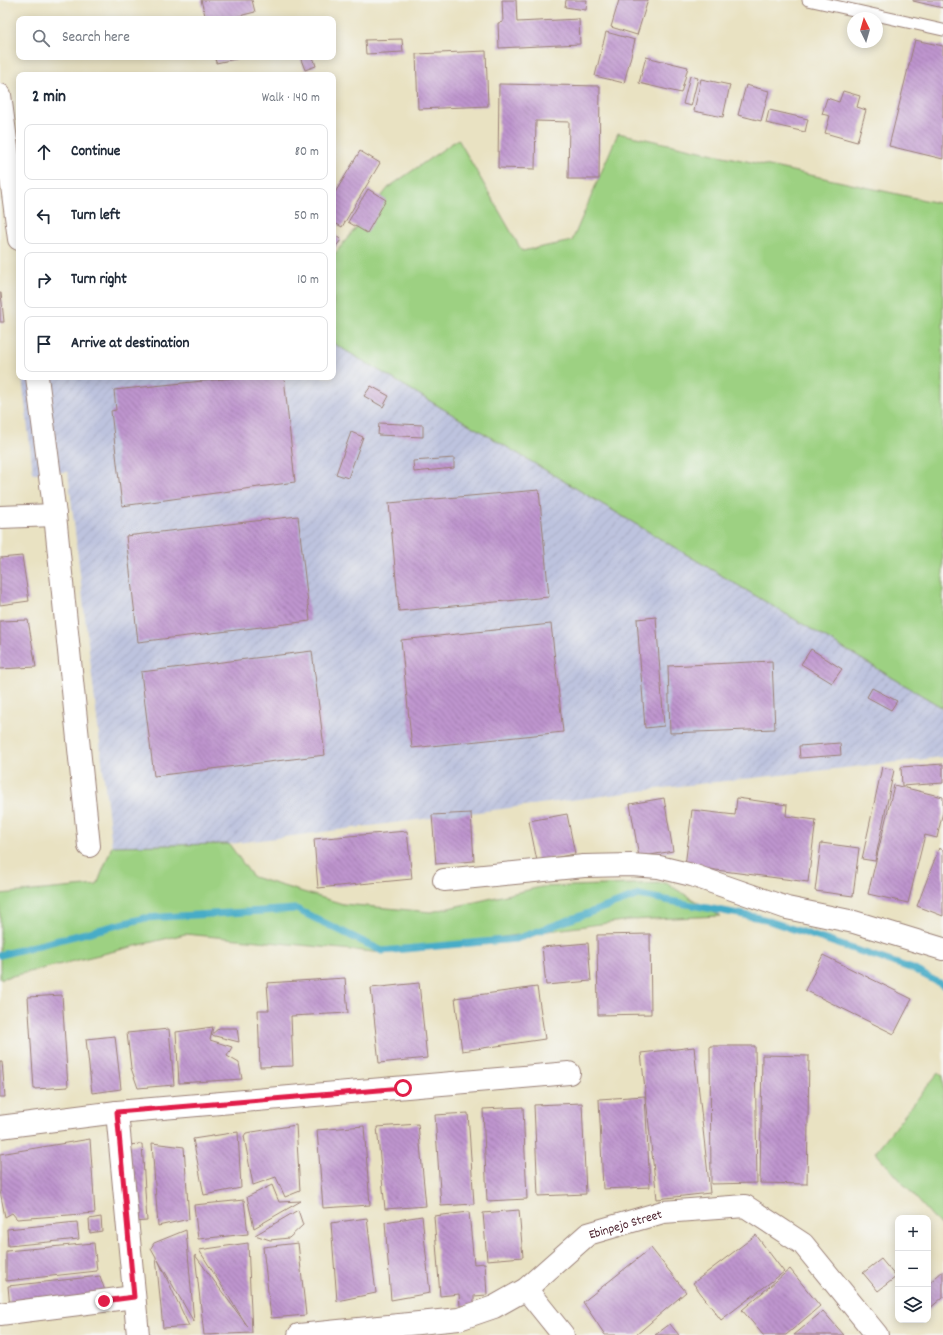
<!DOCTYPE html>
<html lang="en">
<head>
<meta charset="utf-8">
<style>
  :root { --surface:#fff; --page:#f2f2f3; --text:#1f2937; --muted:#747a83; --line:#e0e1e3 }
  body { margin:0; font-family:Dekko,sans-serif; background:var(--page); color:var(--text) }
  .controls { position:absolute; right:12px; bottom:12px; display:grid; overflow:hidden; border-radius:8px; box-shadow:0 2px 10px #0003 }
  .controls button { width:36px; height:36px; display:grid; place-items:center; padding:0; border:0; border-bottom:1px solid var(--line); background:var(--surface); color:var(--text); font:20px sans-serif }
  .compass { position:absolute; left:847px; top:12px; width:36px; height:36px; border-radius:50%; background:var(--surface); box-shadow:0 2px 10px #0003; rotate:355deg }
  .stop { position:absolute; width:12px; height:12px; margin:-9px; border:3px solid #e11d48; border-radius:50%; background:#fff }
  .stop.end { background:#e11d48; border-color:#fff; box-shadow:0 1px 4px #0008 }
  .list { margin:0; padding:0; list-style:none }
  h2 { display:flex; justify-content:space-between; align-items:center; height:52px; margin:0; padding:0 16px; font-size:17px }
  h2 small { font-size:13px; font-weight:400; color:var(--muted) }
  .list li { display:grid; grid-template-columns:26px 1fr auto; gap:12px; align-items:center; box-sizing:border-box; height:56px; margin:0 8px 8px; padding:0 8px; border:1px solid var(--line); border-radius:8px }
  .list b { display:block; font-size:15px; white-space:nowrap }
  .list em { font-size:13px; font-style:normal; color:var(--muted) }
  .icon { flex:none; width:22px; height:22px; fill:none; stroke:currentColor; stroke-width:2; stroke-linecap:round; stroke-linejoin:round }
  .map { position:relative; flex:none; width:943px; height:1335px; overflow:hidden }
  .search { position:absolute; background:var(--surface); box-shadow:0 2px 10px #0003; left:16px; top:16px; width:320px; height:44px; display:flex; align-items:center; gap:10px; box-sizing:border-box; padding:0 14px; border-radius:8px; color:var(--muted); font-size:15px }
  .panel { position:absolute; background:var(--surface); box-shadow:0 2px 10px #0003; left:16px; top:72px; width:320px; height:308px; border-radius:8px }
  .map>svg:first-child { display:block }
  .industrial { fill:url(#industrial-furrows) }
  .grass { fill:#9dd182; stroke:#747856 }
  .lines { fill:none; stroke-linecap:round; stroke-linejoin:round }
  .stream { stroke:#47acc7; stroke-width:7 }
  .building { fill:url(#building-back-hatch) }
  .lane-casing { stroke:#9a8076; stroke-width:13 }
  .street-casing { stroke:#9a8076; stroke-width:24 }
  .lane { stroke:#fff; stroke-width:11 }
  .street { stroke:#fff; stroke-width:22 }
  .route { stroke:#e11d48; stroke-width:5 }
  .labels { text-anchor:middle; stroke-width:3; stroke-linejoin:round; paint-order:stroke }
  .street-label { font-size:13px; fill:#4a1f2b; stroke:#f6f6f2 }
</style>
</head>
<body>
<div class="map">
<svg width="943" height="1335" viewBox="0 0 943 1335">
  <defs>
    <pattern id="industrial-furrows" width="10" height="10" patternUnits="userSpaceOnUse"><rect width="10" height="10" fill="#bdc3de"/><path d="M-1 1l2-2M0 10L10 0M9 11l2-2" fill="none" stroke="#a4a7bf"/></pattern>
    <pattern id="building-back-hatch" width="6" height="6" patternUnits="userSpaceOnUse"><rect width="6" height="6" fill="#be94ce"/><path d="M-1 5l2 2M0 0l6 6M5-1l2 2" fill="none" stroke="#9c78a7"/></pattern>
  </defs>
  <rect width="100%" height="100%" fill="#f6f6f2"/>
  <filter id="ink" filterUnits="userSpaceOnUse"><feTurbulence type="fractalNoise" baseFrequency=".025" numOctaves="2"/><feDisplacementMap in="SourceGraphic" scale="8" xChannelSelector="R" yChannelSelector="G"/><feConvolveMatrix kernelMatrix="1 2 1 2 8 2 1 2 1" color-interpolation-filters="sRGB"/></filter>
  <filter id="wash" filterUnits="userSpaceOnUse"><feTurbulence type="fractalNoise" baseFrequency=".012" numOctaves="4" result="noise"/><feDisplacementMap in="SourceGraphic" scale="16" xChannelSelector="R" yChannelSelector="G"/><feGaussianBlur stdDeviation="0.9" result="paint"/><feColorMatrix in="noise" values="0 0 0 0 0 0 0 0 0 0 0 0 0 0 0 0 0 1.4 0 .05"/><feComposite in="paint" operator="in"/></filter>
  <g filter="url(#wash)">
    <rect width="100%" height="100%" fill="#e9e2c2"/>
    <path class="industrial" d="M333,343L943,708V757L680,786L229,844L112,846L68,472L33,473L22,377H333Z"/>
    <path class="grass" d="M618,133L943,204V708L333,343V256L389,187L458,139L522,251L572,241Z
      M229,844L253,877L343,904L431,912L541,887L666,883L720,916L630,920L384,953L185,934L0,979V894L97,885L112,846Z
      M938,1073L943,1076V1228L875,1152Z"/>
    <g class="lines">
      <path class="stream" d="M0,955L145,918L296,909L382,951L516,939L639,895L760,918L913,969L943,985"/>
    </g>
    <g id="blocks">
      <path class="building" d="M201,0H252L255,12L227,19H206Z
        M502,0H516L517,22L579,19L580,44L499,48L498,23L503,22Z
        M566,0H587L586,10L565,7Z
        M619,0H648L637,35L611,27Z
        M913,0H943V8L913,1Z
        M606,32L635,40L624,83L595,76Z
        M402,39L403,52L366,54L365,40Z
        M915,40L943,46V159L889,146Z
        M486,51L488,106L418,109L416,54Z
        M215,57H240V58L216,63Z
        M300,57H313L316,66L305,70Z
        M646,57L688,67L681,93L639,83Z
        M690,76L698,78L691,106L683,104Z
        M701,79L730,85L723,117L694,111Z
        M499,84L600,86L599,179H568L569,122L536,121L535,169L498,168Z
        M746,85L769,91L761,121L738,115Z
        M843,91L860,96L857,107L866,110L857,142L825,133L830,116L822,114L827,98L839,102Z
        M769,110L808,119L805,132L766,123Z
        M360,151L380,163L342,227L333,222V196Z
        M368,189L386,200L367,233L348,222Z
        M333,233L341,240L333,250Z
        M0,293H1L4,322H0Z
        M242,377H284L295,482L122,506L111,411L116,410L114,390Z
        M371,386L389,396L383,407L364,396Z
        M379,423L423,425V437L378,435Z
        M351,432L363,437L348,478L336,474Z
        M454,458V468L414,472L413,461Z
        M539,490L549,597L399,611L389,503Z
        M298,516L310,621L138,642L126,536Z
        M22,556L29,601L0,605V558Z
        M656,617L664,726L645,728L637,619Z
        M28,620L36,667L0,669V621Z
        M551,624L563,732L412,748L401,640Z
        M811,649L842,669L832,683L801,664Z
        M312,651L325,755L154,776L141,672Z
        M772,661L775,729L670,733L668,666Z
        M872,688L897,701L891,710L867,697Z
        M840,743L841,755L800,758L799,746Z
        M943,764V783L902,786L901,767Z
        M882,767L894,770L875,861L862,859Z
        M894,785L943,797V811L937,838L925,835L908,903L868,894Z
        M664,798L673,851L639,857L630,804Z
        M737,798L787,805L786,816L816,820L808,882L685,866L692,810L735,815Z
        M471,813L474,861L436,864L432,815Z
        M567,814L575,854L537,861L529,821Z
        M407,831L412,879L318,888L314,839Z
        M821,843L859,848L853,896L815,891Z
        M939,848L943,850V916L917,906Z
        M650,934L651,1014L598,1015L597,935Z
        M588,943L591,981L546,985L542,947Z
        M823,955L912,999L894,1034L805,990Z
        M345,978L348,1013L291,1016L293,1066L260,1067L258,1010H269L267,983Z
        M419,983L427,1058L379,1063L371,988Z
        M537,987L545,1039L462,1051L455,998Z
        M62,995L68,1087L34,1089L28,997Z
        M213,1027L210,1040L232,1047L227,1056L239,1063L242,1079L179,1083L176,1032Z
        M219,1028H237L239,1042L211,1035Z
        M169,1029L174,1085L138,1088L131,1068L127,1033Z
        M115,1036L121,1089L92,1093L86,1039Z
        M710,1046H755L757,1183L711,1184Z
        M694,1047L710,1193L657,1199L641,1053Z
        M762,1055L809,1056L807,1184L760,1183Z
        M0,1062H2L5,1097H0Z
        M645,1096L650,1187L603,1189L599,1099Z
        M582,1103L586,1194L538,1196L534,1105Z
        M523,1107L527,1199L487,1201L483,1109Z
        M468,1113L474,1204L441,1206L435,1115Z
        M418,1124L426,1206L385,1209L377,1127Z
        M296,1125L300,1191L285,1197L276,1177L253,1185L244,1136L246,1133Z
        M364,1126L370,1205L323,1208L317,1130Z
        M238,1132L241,1188L204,1195L193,1139Z
        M90,1139L95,1213L17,1219L12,1213L5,1217L0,1191V1154Z
        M152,1143L184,1147L189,1219L158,1226Z
        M142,1144L147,1221L130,1222L125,1145Z
        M272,1185L279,1202L301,1201L254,1228L247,1197Z
        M244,1200L248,1234L198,1239L194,1205Z
        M298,1210L303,1225L289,1238L270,1240L255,1235Z
        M519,1210L523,1257L487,1260L483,1213Z
        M469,1212L474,1264L485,1263L487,1295L474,1296V1305L460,1306L459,1294L440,1296L434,1216Z
        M422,1216L430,1293L391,1300L385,1222Z
        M101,1217L102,1231L90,1233L89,1219Z
        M367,1218L376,1293L337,1301L331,1223Z
        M77,1222L79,1239L8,1246L7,1229Z
        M186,1230L194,1322L158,1260L189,1326L163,1328L156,1257L151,1248L154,1243Z
        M756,1235L784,1272L721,1320L693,1283Z
        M94,1243L97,1271L6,1281V1251Z
        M248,1243L252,1333L204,1335L195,1255L248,1327L199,1250Z
        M298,1243L306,1315L271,1318L263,1247Z
        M651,1248L686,1292L636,1335H605L583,1302Z
        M881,1259L896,1277L878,1291L863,1273Z
        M790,1269L820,1306L786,1335H763L742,1310Z
        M943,1271V1297L928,1310V1284Z
        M100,1276L107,1297L10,1308L8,1286Z
        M823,1311L844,1335H794Z
        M670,1324L679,1335H655Z"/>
    </g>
  </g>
  <g filter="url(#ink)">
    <use href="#blocks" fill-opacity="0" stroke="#9a8076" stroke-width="1"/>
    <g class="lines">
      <defs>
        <path id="lane" d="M808,0L943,30"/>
        <g id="street">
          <path d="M0,95L19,239"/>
          <path d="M37,377L55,515L89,846"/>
          <path d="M0,517L55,515"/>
          <path d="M444,880L584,866L631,865L659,867L692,875L787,908L854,922L943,949"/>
          <path d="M117,1112L138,1335"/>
          <path d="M0,1127L117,1112L569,1073"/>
          <path d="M526,1289L563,1335"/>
          <path d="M0,1314L134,1297"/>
          <path id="s1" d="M299,1335L459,1319L494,1307L526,1289L588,1234L663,1212L745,1206L803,1244L877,1335"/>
        </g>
      </defs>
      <use href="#lane" class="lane-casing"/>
      <use href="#street" class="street-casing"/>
      <use href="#lane" class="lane"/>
      <use href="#street" class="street"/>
    </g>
  </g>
  <g class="lines" filter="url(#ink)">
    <path class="route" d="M104,1301L134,1297L117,1112L403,1088"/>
  </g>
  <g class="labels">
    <g class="street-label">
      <text dy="5" stroke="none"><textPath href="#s1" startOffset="356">Ebinpejo Street</textPath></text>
    </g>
  </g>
</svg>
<div class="controls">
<button>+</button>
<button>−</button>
<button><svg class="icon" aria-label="layers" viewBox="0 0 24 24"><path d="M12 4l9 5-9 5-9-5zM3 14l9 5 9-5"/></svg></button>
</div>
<svg class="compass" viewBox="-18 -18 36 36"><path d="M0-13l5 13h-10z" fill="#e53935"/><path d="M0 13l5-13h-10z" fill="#747a83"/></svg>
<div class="stop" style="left:403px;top:1088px"></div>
<div class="stop end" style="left:104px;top:1301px"></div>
<div class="search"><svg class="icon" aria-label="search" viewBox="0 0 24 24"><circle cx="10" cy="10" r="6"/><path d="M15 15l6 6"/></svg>Search here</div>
<section class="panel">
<h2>2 min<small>Walk · 140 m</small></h2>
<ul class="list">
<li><svg class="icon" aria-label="ahead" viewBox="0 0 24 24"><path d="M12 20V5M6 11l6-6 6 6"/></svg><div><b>Continue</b></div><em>80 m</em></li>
<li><svg class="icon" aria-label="left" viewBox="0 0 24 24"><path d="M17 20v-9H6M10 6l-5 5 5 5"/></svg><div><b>Turn left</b></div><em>50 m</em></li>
<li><svg class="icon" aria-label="right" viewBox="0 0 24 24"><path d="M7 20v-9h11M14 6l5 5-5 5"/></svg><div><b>Turn right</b></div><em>10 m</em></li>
<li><svg class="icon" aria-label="arrive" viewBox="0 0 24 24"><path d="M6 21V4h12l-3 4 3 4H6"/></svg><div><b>Arrive at destination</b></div></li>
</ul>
</section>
</div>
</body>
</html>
